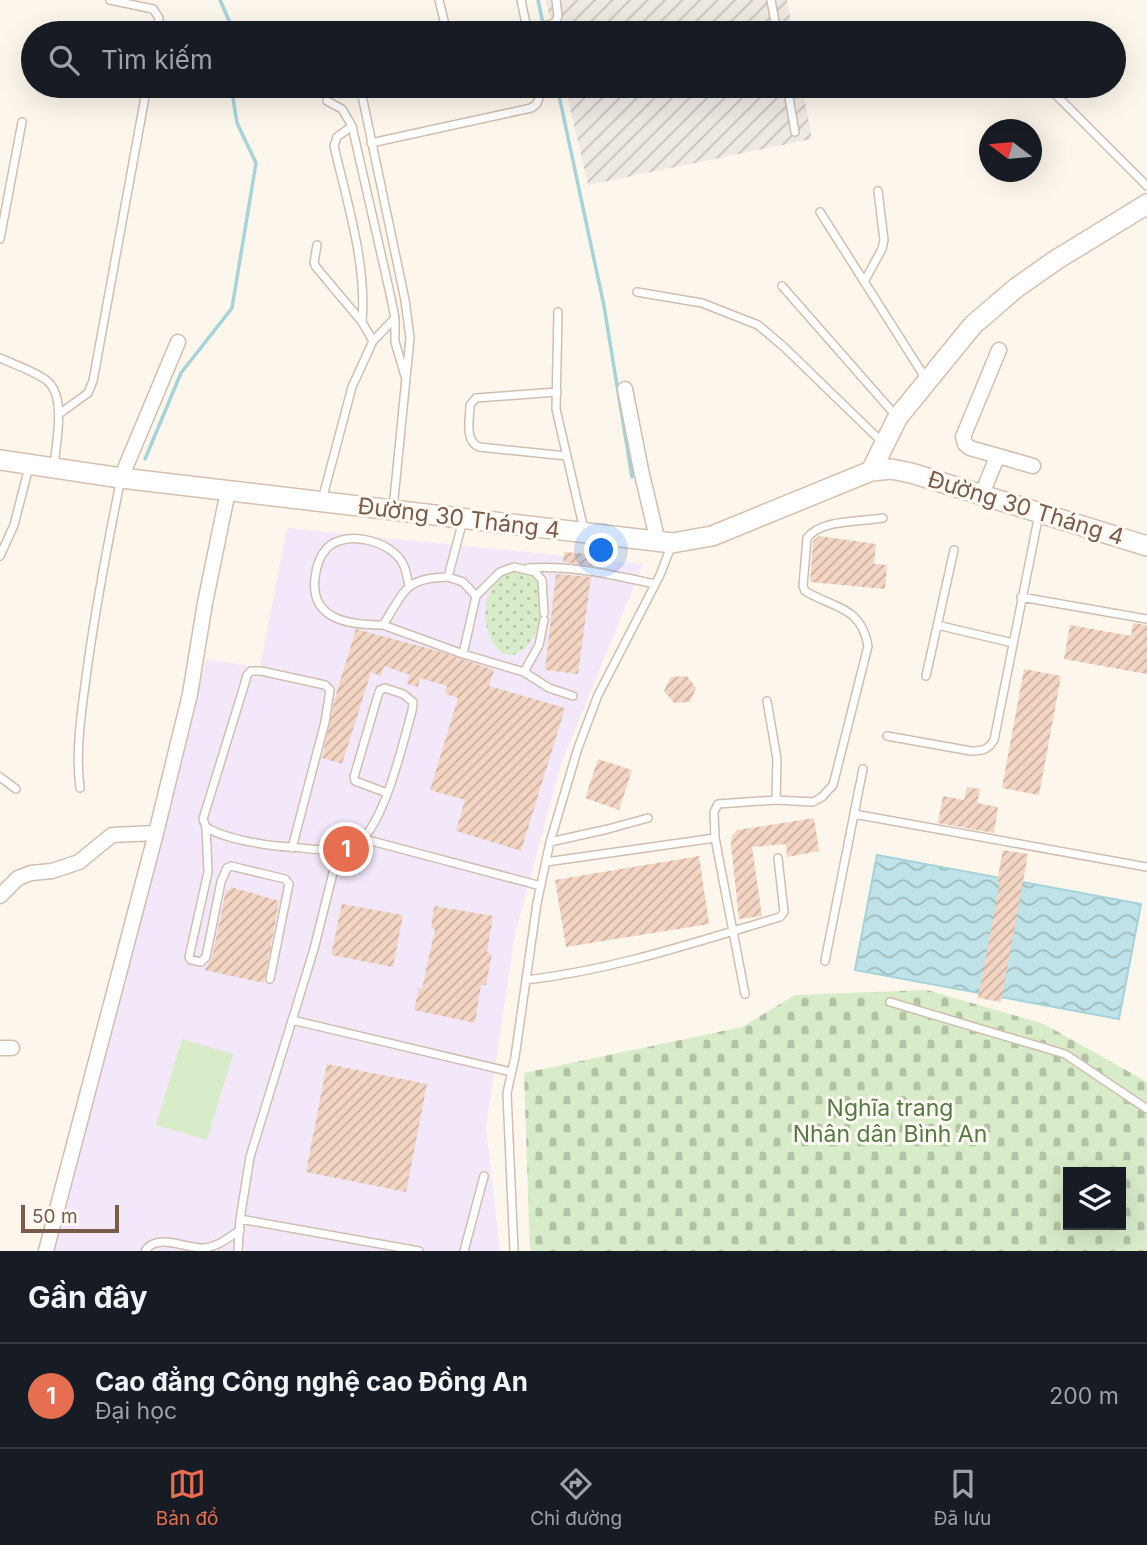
<!DOCTYPE html>
<html lang="vi">
<head>
<meta charset="utf-8">
<style>
  :root { --surface:#171b24; --page:#20242c; --text:#f1f3f6; --muted:#9ea1a6; --line:#363941; --accent:#e76f51 }
  body { margin:0; font-family:Inter,sans-serif; background:var(--page); color:var(--text) }
  .controls { position:absolute; right:21px; bottom:21px; display:grid; overflow:hidden; border-radius:0px; box-shadow:0 7px 28px #0002 }
  .controls button { width:63px; height:63px; display:grid; place-items:center; padding:0; border:0; border-bottom:2px solid var(--line); background:var(--surface); color:var(--text); font:35px sans-serif }
  .compass { position:absolute; left:979px; top:119px; width:63px; height:63px; border-radius:50%; background:var(--surface); box-shadow:0 7px 28px #0002; rotate:286deg }
  .scale { position:absolute; left:21px; bottom:18px; width:98px; box-sizing:border-box; padding-left:7px; border:4px solid #7a5c4d; border-top:0; font-size:19px; line-height:24px; white-space:nowrap; color:#7a5c4d; -webkit-text-stroke:5px #fffaf3; paint-order:stroke }
  .you { position:absolute; left:602px; top:551px; width:24px; height:24px; margin:-18px; border:5px solid #fff; border-radius:50%; background:#1a73e8; box-shadow:0 0 0 10px #1a73e833 }
  .badge { display:grid; place-items:center; width:46px; height:46px; border-radius:50%; background:var(--accent); color:#fff; font-size:23px; font-weight:700 }
  .pin { position:absolute; translate:-50% -50%; border:4px solid #fff; box-shadow:0 2px 7px #0006 }
  .list { margin:0; padding:0; list-style:none }
  h2 { display:flex; justify-content:space-between; align-items:center; height:91px; margin:0; padding:0 28px; font-size:30px }
  h2 small { font-size:23px; font-weight:400; color:var(--muted) }
  .list li { display:grid; grid-template-columns:46px 1fr auto; gap:21px; align-items:center; box-sizing:border-box; height:105px; padding:0 28px; border-top:2px solid var(--line) }
  .list b { display:block; font-size:26px; white-space:nowrap }
  .list p { margin:0; font-size:23px; white-space:nowrap; color:var(--muted) }
  .list em { font-size:23px; font-style:normal; color:var(--muted) }
  .icon { flex:none; width:38px; height:38px; fill:none; stroke:currentColor; stroke-width:2; stroke-linecap:round; stroke-linejoin:round }
  .map { position:relative; flex:none; width:1147px; height:1251px; overflow:hidden }
  .search { position:absolute; background:var(--surface); box-shadow:0 7px 28px #0002; left:21px; right:21px; top:21px; height:77px; display:flex; align-items:center; gap:18px; box-sizing:border-box; padding:0 24px; border-radius:38px; color:var(--muted); font-size:26px }
  .sheet { height:196px; background:var(--surface) }
  nav { display:flex; justify-content:space-around; align-items:center; box-sizing:border-box; height:98px; border-top:2px solid var(--line); background:var(--surface); font-size:19px; color:var(--muted) }
  nav a { display:grid; justify-items:center; gap:4px }
  nav .on { color:var(--accent) }
  .map>svg:first-child { display:block }
  .industrial { fill:url(#industrial-furrows) }
  .education { fill:#f3e8fa }
  .grass { fill:url(#grass-dots) }
  .cemetery { fill:url(#cemetery-stones); fill-rule:evenodd }
  .garden { fill:#d8ecc9 }
  .water { fill:url(#water-waves); stroke:#a5d3da; stroke-width:2 }
  .lines { fill:none; stroke-linecap:round; stroke-linejoin:round }
  .stream { stroke:#a5d3da; stroke-width:3.5 }
  .building { fill:url(#building-hatch) }
  .lane-casing { stroke:#d1beb0; stroke-width:10 }
  .street-casing { stroke:#d1beb0; stroke-width:17 }
  .secondary-casing { stroke:#d6c0b0; stroke-width:22 }
  .lane { stroke:#fff; stroke-width:7 }
  .street { stroke:#fff; stroke-width:14 }
  .secondary { stroke:#fff; stroke-width:19 }
  .labels { text-anchor:middle; stroke-width:6; stroke-linejoin:round; paint-order:stroke }
  .street-label { font-size:23px; fill:#7a5c4d; stroke:#fffaf3 }
  .park-label { font-size:23px; fill:#537a41; stroke:#fffaf3 }
</style>
</head>
<body>
<div class="map">
<svg width="1147" height="1251" viewBox="0 0 1147 1251">
  <defs>
    <pattern id="industrial-furrows" width="10" height="10" patternUnits="userSpaceOnUse" patternTransform="scale(1.75)"><rect width="10" height="10" fill="#efe9e4"/><path d="M-1 1l2-2M0 10L10 0M9 11l2-2" fill="none" stroke="#c7c0bb"/></pattern>
    <pattern id="grass-dots" width="8" height="8" patternUnits="userSpaceOnUse" patternTransform="scale(1.75)"><rect width="8" height="8" fill="#d8ecc9"/><path d="M2 2h.1M6 6h.1" fill="none" stroke="#b4c2a5" stroke-width="1.8" stroke-linecap="round"/></pattern>
    <pattern id="cemetery-stones" width="16" height="16" patternUnits="userSpaceOnUse" patternTransform="scale(1.75)"><rect width="16" height="16" fill="#d8ecc9"/><path d="M2 7V4a2 2 0 0 1 4 0v3zM10 15v-3a2 2 0 0 1 4 0v3z" fill="#b4c2a5"/></pattern>
    <pattern id="water-waves" width="16" height="10" patternUnits="userSpaceOnUse" patternTransform="scale(1.75)"><rect width="16" height="10" fill="#bfe3e8"/><path d="M0 5q4-4 8 0t8 0" fill="none" stroke="#a0bbbe"/></pattern>
    <pattern id="building-hatch" width="6" height="6" patternUnits="userSpaceOnUse" patternTransform="scale(1.75)"><rect width="6" height="6" fill="#f3d5c3"/><path d="M-1 1l2-2M0 6l6-6M5 7l2-2" fill="none" stroke="#cab0a1"/></pattern>
  </defs>
  <rect width="100%" height="100%" fill="#fdf6ec"/>
  <path class="industrial" d="M546,0H787L793,33H553Z
    M565,86H802L812,139L588,185Z"/>
  <path class="education" d="M287,528L643,564L561,764L515,934L486,1127L500,1251H46L206,660L260,667Z"/>
  <path class="grass" d="M517,570C576,580 518,701 490,636C479,612 488,576 517,570Z"/>
  <path class="cemetery" d="M927,990L1044,1024L1147,1082V1251H530L524,1073L742,1027L795,995ZM1068,1172H1121V1225H1068Z"/>
  <path class="garden" d="M182,1039L233,1054L207,1140L156,1125Z"/>
  <path class="water" d="M877,855L1141,904L1119,1019L855,970Z"/>
  <g class="lines">
    <path class="stream" d="M220,0L231,25V33
      M538,0L545,33
      M557,86L604,306L632,477
      M145,459L181,373L232,308L256,163L237,123L231,86"/>
  </g>
  <path class="building" d="M819,536L876,544L874,564L887,565L885,589L810,582L813,541Z
    M564,552L601,555L600,567L563,562Z
    M556,574L591,577L578,674L545,670Z
    M1133,623L1147,625V674L1064,659L1070,625L1131,636Z
    M356,629L438,651L494,670L489,686L565,708L521,851L456,831L465,800L430,790L458,698L445,694L447,686L420,678L418,687L407,684L410,675L384,666L381,676L371,672L342,764L322,758L335,698Z
    M1024,669L1061,676L1039,795L1002,788Z
    M687,676L696,688L690,702L674,703L664,691L671,677Z
    M598,759L632,770L619,810L585,798Z
    M967,787L980,789L977,803L998,807L994,833L938,823L943,796L964,800Z
    M814,818L819,851L787,857L786,844L752,847L762,916L739,919L731,844L732,836L737,830L744,829Z
    M1003,850L1028,854L1001,1002L978,998L1000,882L997,881Z
    M699,856L709,924L566,947L555,880Z
    M231,887L279,901L264,983L204,970L212,958L226,890L229,891Z
    M342,904L403,915L393,967L331,955Z
    M434,906L493,916L487,952L492,954L486,985H481L475,1023L414,1010L419,988L422,989L435,929L431,928Z
    M327,1064L427,1084L406,1192L306,1172Z"/>
  <g class="lines">
    <defs>
      <path id="lane" d="M110,0L153,9L159,18L157,33
        M439,0L447,33
        M521,0L528,33
        M771,0L777,33
        M516,33L555,23L558,16L556,0
        M360,86L405,300L410,338L393,509
        M787,86L795,132
        M1047,86L1147,186
        M327,101L342,109L352,126L389,289L395,318V342L405,376
        M352,126L337,137L334,146C347,202 367,264 362,322
        M371,143L531,108C541,103 539,96 538,86
        M820,212L926,379
        M0,239L22,122
        M317,245L314,263L316,267L362,322L373,341
        M864,282L882,249L884,240L878,191
        M782,286L897,417
        M637,292L702,303L758,325L784,347L884,444
        M558,312L556,409L584,530
        M0,358C15,365 32,370 46,380C67,395 56,443 54,466
        M557,392L476,398L470,405C470,419 464,440 479,447L567,456
        M59,414L88,393L93,381L147,86
        M322,500L352,387L373,341L394,319
        M0,556L14,525L29,467
        M528,568C572,565 613,575 655,584
        M448,577L463,582L476,596
        M409,585C407,578 406,569 403,564C392,541 346,529 327,548C320,556 316,567 315,578C310,621 351,625 383,625C405,591 404,578 448,577L463,520
        M1021,597L1147,619
        M383,625L463,654L524,672L539,645L544,620
        M937,625L1013,643
        M463,654L476,596L500,572L514,567L535,572L542,580L544,613
        M524,672L549,688L573,696
        M926,676L954,550
        M767,701L777,759L776,800
        M887,736L971,751C982,751 988,750 994,740L1039,514
        M863,769L854,814L1147,867
        M0,777L16,789
        M80,788C75,748 82,709 87,670C96,605 108,542 121,478
        M206,827L208,872L189,957L191,960L201,962L206,957L221,882L227,868L231,866L285,879L289,884L270,979
        M715,838L745,994
        M364,839L541,886
        M550,842L608,829L648,818
        M292,848L325,722L330,690L325,685L261,671H251L247,675L244,686L203,819L206,827C224,839 268,846 289,847C309,848 334,854 353,846C383,833 403,742 412,711L413,702L403,694L385,688L380,690L378,695L354,777L355,781L387,793
        M546,862L715,838L714,812L718,804L776,800L813,802L822,797L833,785L868,646C861,606 835,609 805,591L803,586L807,538C822,519 860,522 883,518
        M825,961L854,814
        M526,980C613,970 696,942 780,917L784,912L778,858
        M890,1002L1065,1054L1147,1109
        M292,1020L511,1072
        M240,1219L419,1251
        M145,1251C157,1232 186,1249 204,1248C218,1247 229,1237 240,1230
        M238,1251L240,1219L250,1157L314,949L339,849
        M464,1251L484,1176
        M514,1251L507,1093L515,1057L537,903L550,842L578,748L598,695L660,575L672,544"/>
      <path id="street" d="M999,350L963,437L965,444L970,448L1033,466
        M625,389L641,470L658,542
        M121,478L178,342
        M982,494L997,457
        M0,896L18,878L31,873L52,871L79,862L112,835L156,833
        M0,1048H12
        M46,1251L156,833L190,694L205,603L228,491"/>
      <path id="secondary" d="M0,460L121,478L672,543L712,536L871,471L891,469L911,473L1147,546
        M871,471L898,417L973,325L1016,288L1056,260L1147,204"/>
    </defs>
    <use href="#lane" class="lane-casing"/>
    <use href="#street" class="street-casing"/>
    <use href="#secondary" class="secondary-casing"/>
    <use href="#lane" class="lane"/>
    <use href="#street" class="street"/>
    <use href="#secondary" class="secondary"/>
  </g>
  <g class="labels">
    <g class="street-label">
      <text transform="translate(1026 508) rotate(17)" y="8">Đường 30 Tháng 4</text>
      <text transform="translate(459 518) rotate(7)" y="8">Đường 30 Tháng 4</text>
    </g>
    <g class="park-label">
      <text x="890" y="1116">Nghĩa trang<tspan x="890" dy="26">Nhân dân Bình An</tspan></text>
    </g>
  </g>
</svg>
<div class="controls">
<button><svg class="icon" aria-label="layers" viewBox="0 0 24 24"><path d="M12 4l9 5-9 5-9-5zM3 14l9 5 9-5"/></svg></button>
</div>
<svg class="compass" viewBox="-18 -18 36 36"><path d="M0-13l5 13h-10z" fill="#e53935"/><path d="M0 13l5-13h-10z" fill="#9ea1a6"/></svg>
<div class="scale">50 m</div>
<div class="you"></div>
<div class="pin badge" style="left:346px;top:849px">1</div>
<div class="search"><svg class="icon" aria-label="search" viewBox="0 0 24 24"><circle cx="10" cy="10" r="6"/><path d="M15 15l6 6"/></svg>Tìm kiếm</div>
</div>
<section class="sheet">
<h2>Gần đây<small></small></h2>
<ul class="list">
<li><span class="badge">1</span><div><b>Cao đẳng Công nghệ cao Đồng An</b><p>Đại học</p></div><em>200 m</em></li>
</ul>
</section>
<nav>
<a class="on"><svg class="icon" aria-label="map" viewBox="0 0 24 24"><path d="M3 6l6-2 6 2 6-2v14l-6 2-6-2-6 2zM9 4v14M15 6v14"/></svg>Bản đồ</a>
<a><svg class="icon" aria-label="directions" viewBox="0 0 24 24"><path d="M12 3l9 9-9 9-9-9zM9 14v-3h6M13 9l2 2-2 2"/></svg>Chỉ đường</a>
<a><svg class="icon" aria-label="saved" viewBox="0 0 24 24"><path d="M7 4h10v16l-5-4-5 4z"/></svg>Đã lưu</a>
</nav>
</body>
</html>
